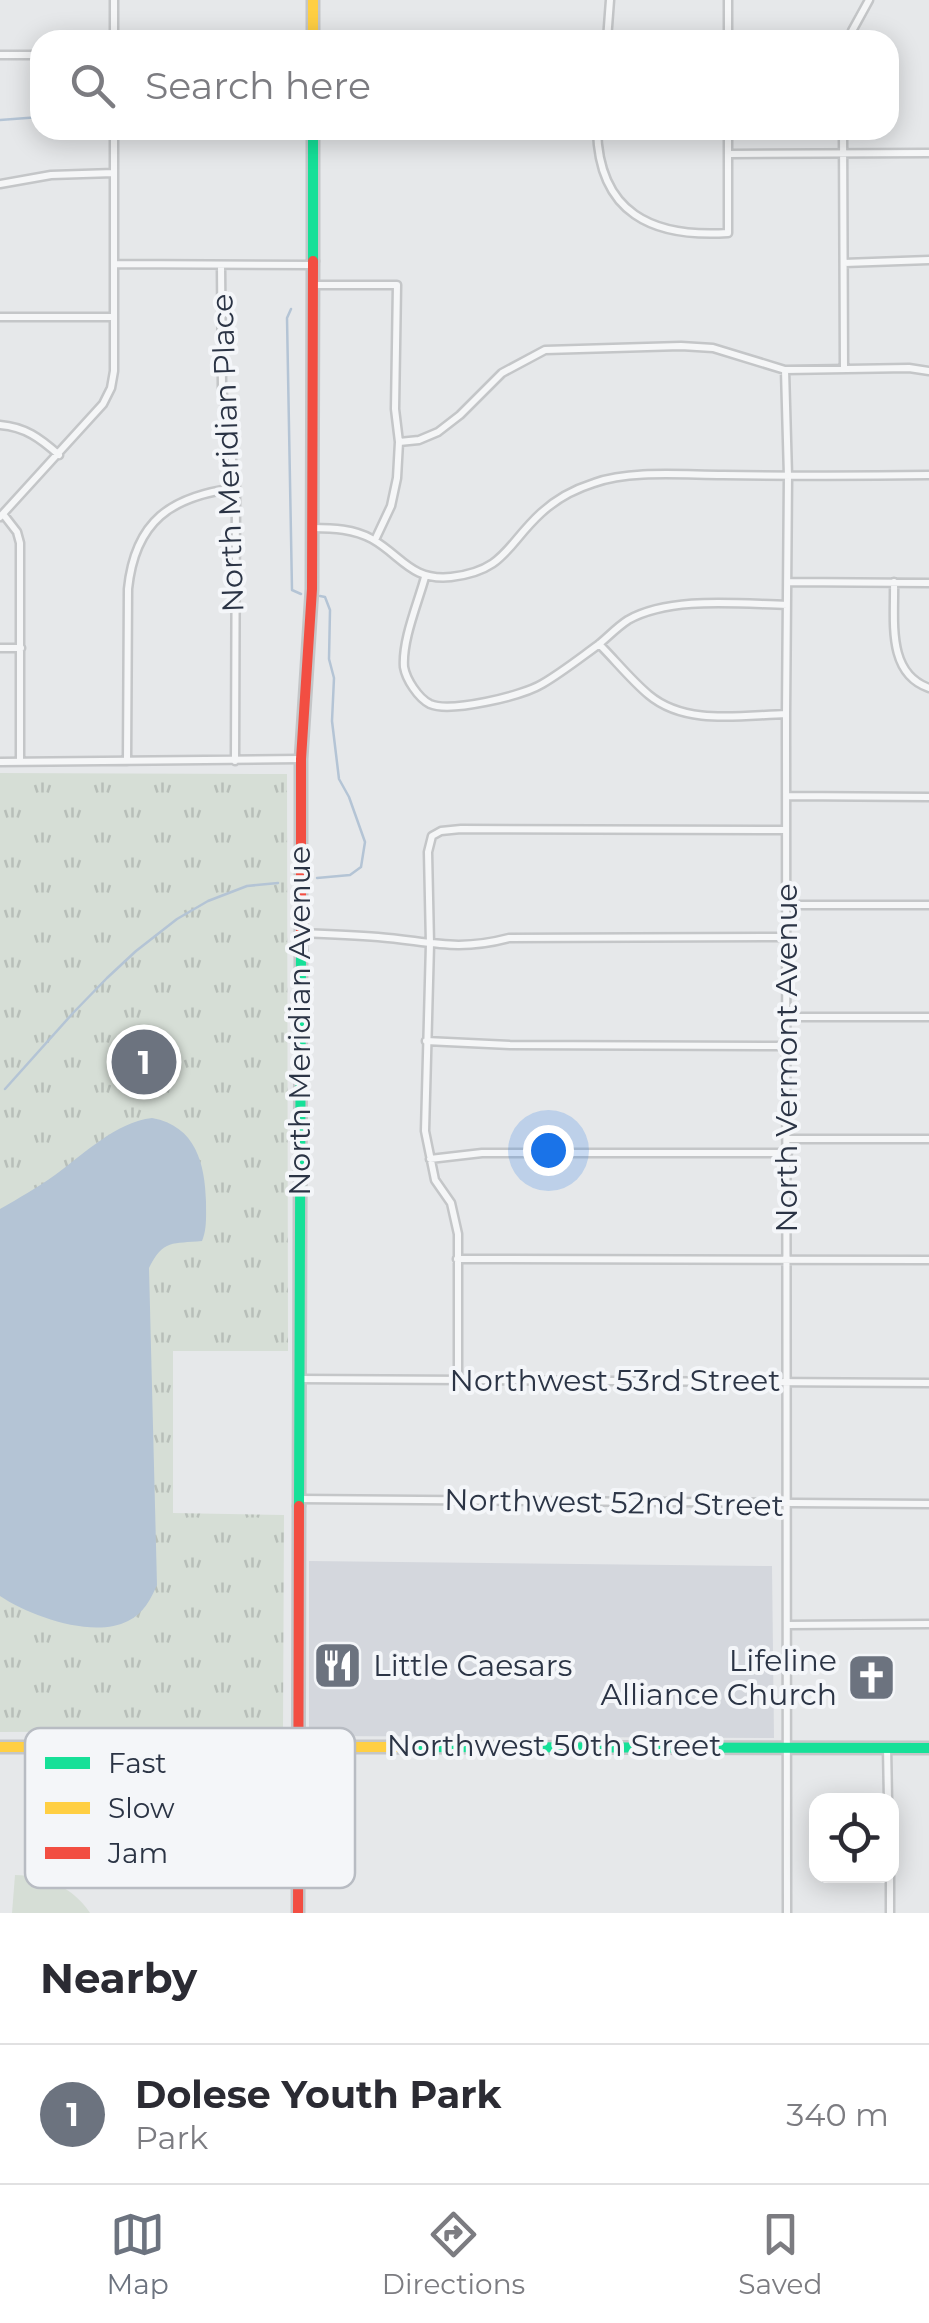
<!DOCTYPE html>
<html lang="en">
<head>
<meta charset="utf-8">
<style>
  :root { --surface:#fff; --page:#f7f7f7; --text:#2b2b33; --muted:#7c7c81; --line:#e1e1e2; --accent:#6c737f }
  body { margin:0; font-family:Montserrat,sans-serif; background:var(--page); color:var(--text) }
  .controls { position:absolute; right:30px; bottom:30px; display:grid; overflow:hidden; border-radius:20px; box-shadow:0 5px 25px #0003 }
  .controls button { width:90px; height:90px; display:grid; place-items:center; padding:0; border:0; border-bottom:2px solid var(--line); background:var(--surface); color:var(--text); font:50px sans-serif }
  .you { position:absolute; left:548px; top:1150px; width:35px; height:35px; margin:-25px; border:8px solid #fff; border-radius:50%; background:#1a73e8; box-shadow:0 0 0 15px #1a73e833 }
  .badge { display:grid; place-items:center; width:65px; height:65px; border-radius:50%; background:var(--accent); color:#fff; font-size:32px; font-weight:700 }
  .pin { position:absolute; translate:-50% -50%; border:5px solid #fff; box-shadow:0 2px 10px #0006 }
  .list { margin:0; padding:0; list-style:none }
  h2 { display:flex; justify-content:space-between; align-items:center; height:130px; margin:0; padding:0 40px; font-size:42px }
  h2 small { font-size:32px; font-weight:400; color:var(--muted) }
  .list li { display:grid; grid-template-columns:65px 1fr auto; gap:30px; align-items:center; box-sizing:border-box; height:140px; padding:0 40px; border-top:2px solid var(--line) }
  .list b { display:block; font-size:38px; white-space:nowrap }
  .list p { margin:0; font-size:32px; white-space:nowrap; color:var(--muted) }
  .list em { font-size:32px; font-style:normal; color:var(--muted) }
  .icon { flex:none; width:55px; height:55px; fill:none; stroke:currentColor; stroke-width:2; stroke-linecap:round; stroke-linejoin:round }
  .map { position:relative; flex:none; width:929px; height:1913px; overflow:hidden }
  .search { position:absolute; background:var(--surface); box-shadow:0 5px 25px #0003; left:30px; right:30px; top:30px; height:110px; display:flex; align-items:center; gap:25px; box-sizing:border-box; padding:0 35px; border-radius:30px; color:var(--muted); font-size:38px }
  .sheet { height:270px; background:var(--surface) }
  nav { display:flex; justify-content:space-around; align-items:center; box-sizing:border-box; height:140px; border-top:2px solid var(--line); background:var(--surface); font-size:28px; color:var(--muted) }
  nav a { display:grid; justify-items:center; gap:5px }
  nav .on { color:var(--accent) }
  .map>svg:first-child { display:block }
  .built { fill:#d4d7dd }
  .park { fill:url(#park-tufts) }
  .pitch { fill:#d6ded6 }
  .water { fill:#b4c4d5 }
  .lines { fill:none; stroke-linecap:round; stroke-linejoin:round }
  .stream { stroke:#b4c4d5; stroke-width:2.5 }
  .street-casing { stroke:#c4c6c8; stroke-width:11 }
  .fast-casing { stroke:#c4c6c8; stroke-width:15 }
  .slow-casing { stroke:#c4c6c8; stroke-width:15 }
  .jam-casing { stroke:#c4c6c8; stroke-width:15 }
  .street { stroke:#f5f6f7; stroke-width:6 }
  .fast { stroke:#16e098; stroke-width:10 }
  .slow { stroke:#ffcf43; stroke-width:10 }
  .jam { stroke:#f24e42; stroke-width:10 }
  .labels { text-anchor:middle; stroke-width:8; stroke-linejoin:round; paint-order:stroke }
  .street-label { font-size:30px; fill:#2b3445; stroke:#f4f6f9 }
  .poi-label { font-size:30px; fill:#2b3445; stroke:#f4f6f9; text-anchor:end }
  .key { fill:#f4f6f9; stroke:#b8bcc3; stroke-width:2.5 }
  .key-label { font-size:28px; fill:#2b3445 }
</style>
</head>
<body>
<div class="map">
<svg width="929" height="1913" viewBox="0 0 929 1913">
  <defs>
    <pattern id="park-tufts" width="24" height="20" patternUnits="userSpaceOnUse" patternTransform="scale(2.5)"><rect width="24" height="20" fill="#d6ded6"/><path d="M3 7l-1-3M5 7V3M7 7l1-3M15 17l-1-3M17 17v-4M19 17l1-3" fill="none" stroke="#b8bfb9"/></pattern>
  </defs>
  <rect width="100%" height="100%" fill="#e6e8ea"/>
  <path class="built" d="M309,1561L772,1566L774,1738L309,1736Z"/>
  <path class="park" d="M0,773L287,774L288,1351H173V1513L284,1515L283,1731L0,1732Z"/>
  <path class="pitch" d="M15,1875C45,1876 73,1887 90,1913H12Z"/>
  <path class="water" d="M152,1118C196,1126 205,1164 206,1202C206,1216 207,1229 202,1241C173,1244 163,1239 149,1268L157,1585C151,1599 143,1614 128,1621C93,1639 30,1616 0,1596V1209C19,1198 37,1188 55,1175C84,1154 116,1122 152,1118Z"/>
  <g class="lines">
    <path class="stream" d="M0,120L40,117
      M291,309L287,318L292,590L301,594
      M317,878L350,875L361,867L365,842L349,797L339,779L332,721L334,678L329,659L330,610L325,597L320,596
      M5,1089L73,1013L107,978L136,951L177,919L208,901L247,886L278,883"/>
    <defs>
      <path id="street" d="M114,0V40
        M607,40L610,0
        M728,40V0
        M850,40L852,31L869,0
        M0,55H40
        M597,130C599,213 652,238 728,233V130
        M843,130L844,368
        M728,154L929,153
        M0,184L51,175L114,173
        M844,263L929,260
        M114,264L313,265
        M221,265L222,388L236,488L235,761
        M313,285H397L395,409L399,442L397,478L391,506L375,540
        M0,317H114
        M785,370L788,476L786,714L787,1913
        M0,425C25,427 40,438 59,455
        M399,442L419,440L438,432L460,415L502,373L545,350L681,346L713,348L785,370L909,368L929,371
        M3,514L17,532L20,543V762
        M0,517L103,404L111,388L114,371V130
        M313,528C333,528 354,529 372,539C402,556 411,581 451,577C505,571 507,544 541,513C555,500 575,489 594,483C631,470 683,475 723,475C792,476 860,476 929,475
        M425,577C418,603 402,640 404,667C406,679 418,698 430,704C450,713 522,696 542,684C561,673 580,658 598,645C608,637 617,627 628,620C671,596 739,604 787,605
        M788,582L929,583
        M894,582C895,620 886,673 929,688
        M599,644C616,661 631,680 649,695C686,726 742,715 786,714
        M0,648H21
        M127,761L128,589C135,521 171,496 236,488
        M0,762L301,759
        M787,796L929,797
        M788,905H929
        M300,933C326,934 352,935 378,937C429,941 456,952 509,938L786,937
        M787,1017H929
        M426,1041L510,1045L788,1046
        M788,1139H929
        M430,1159L482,1153H788
        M457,1259L929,1260
        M300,1379L929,1383
        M458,1381V1234L451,1203L435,1180L425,1131L430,944L428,852L432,836L441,831L461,829L786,830
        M299,1499L929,1504
        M787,1625L929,1624
        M887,1747L888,1800
        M890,1876V1913"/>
      <path id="fast" d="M313,261V130
        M299,1506L301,950
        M398,1747L929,1748"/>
      <path id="slow" d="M313,0V40
        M0,1747H398"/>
      <path id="jam" d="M301,950V759L312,589L313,261
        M298,1913L299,1506"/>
    </defs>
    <use href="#street" class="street-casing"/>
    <use href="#fast" class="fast-casing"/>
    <use href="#slow" class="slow-casing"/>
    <use href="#jam" class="jam-casing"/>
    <use href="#street" class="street"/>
    <use href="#fast" class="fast"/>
    <use href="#slow" class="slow"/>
    <use href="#jam" class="jam"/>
  </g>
  <defs>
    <symbol id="restaurant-square" viewBox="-11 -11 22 22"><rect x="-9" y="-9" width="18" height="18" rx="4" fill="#6c737f" stroke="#f4f6f9"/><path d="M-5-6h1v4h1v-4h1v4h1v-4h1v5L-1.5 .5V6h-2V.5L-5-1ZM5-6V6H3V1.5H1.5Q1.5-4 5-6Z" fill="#fff"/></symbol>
    <symbol id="church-square" viewBox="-11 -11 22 22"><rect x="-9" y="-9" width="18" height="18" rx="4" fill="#6c737f" stroke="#f4f6f9"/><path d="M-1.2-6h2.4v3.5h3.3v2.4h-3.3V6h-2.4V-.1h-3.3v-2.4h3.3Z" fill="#fff"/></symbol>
  </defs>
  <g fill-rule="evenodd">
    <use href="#restaurant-square" x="310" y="1638" width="55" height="55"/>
    <use href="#church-square" x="844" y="1650" width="55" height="55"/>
  </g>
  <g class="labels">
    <g class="street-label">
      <text transform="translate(228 453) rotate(-92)" y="10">North Meridian Place</text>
      <text transform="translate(300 1021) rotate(-90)" y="10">North Meridian Avenue</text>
      <text transform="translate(787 1058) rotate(-90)" y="10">North Vermont Avenue</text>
      <text x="615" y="1391">Northwest 53rd Street</text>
      <text transform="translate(614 1503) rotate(1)" y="10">Northwest 52nd Street</text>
      <text x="554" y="1756">Northwest 50th Street</text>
    </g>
    <g class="poi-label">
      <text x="837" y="1671">Lifeline<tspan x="837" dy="34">Alliance Church</tspan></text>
      <text x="373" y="1676" text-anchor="start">Little Caesars</text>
    </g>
  </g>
  <rect x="25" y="1728" width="330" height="160" rx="15" class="key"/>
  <rect x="45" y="1757" width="45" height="12" fill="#16e098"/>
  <rect x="45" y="1802" width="45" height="12" fill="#ffcf43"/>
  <rect x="45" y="1847" width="45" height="12" fill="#f24e42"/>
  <g class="key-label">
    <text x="108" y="1773">Fast</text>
    <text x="108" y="1818">Slow</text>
    <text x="108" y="1863">Jam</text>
  </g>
</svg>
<div class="controls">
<button><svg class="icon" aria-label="locate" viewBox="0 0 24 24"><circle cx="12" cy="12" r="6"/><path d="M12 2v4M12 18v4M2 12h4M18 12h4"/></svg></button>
</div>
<div class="you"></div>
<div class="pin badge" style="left:144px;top:1062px">1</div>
<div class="search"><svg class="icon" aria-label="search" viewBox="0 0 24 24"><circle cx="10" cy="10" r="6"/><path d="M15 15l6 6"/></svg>Search here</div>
</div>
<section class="sheet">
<h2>Nearby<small></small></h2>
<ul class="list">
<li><span class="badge">1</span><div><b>Dolese Youth Park</b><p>Park</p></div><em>340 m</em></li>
</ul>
</section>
<nav>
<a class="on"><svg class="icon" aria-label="map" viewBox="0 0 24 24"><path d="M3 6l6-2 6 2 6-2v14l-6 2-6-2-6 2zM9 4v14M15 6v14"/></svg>Map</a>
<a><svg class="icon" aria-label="directions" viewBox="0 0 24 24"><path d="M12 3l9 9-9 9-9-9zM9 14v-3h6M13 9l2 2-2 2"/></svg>Directions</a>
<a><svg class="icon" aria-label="saved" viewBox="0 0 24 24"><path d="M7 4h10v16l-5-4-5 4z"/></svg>Saved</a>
</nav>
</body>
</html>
